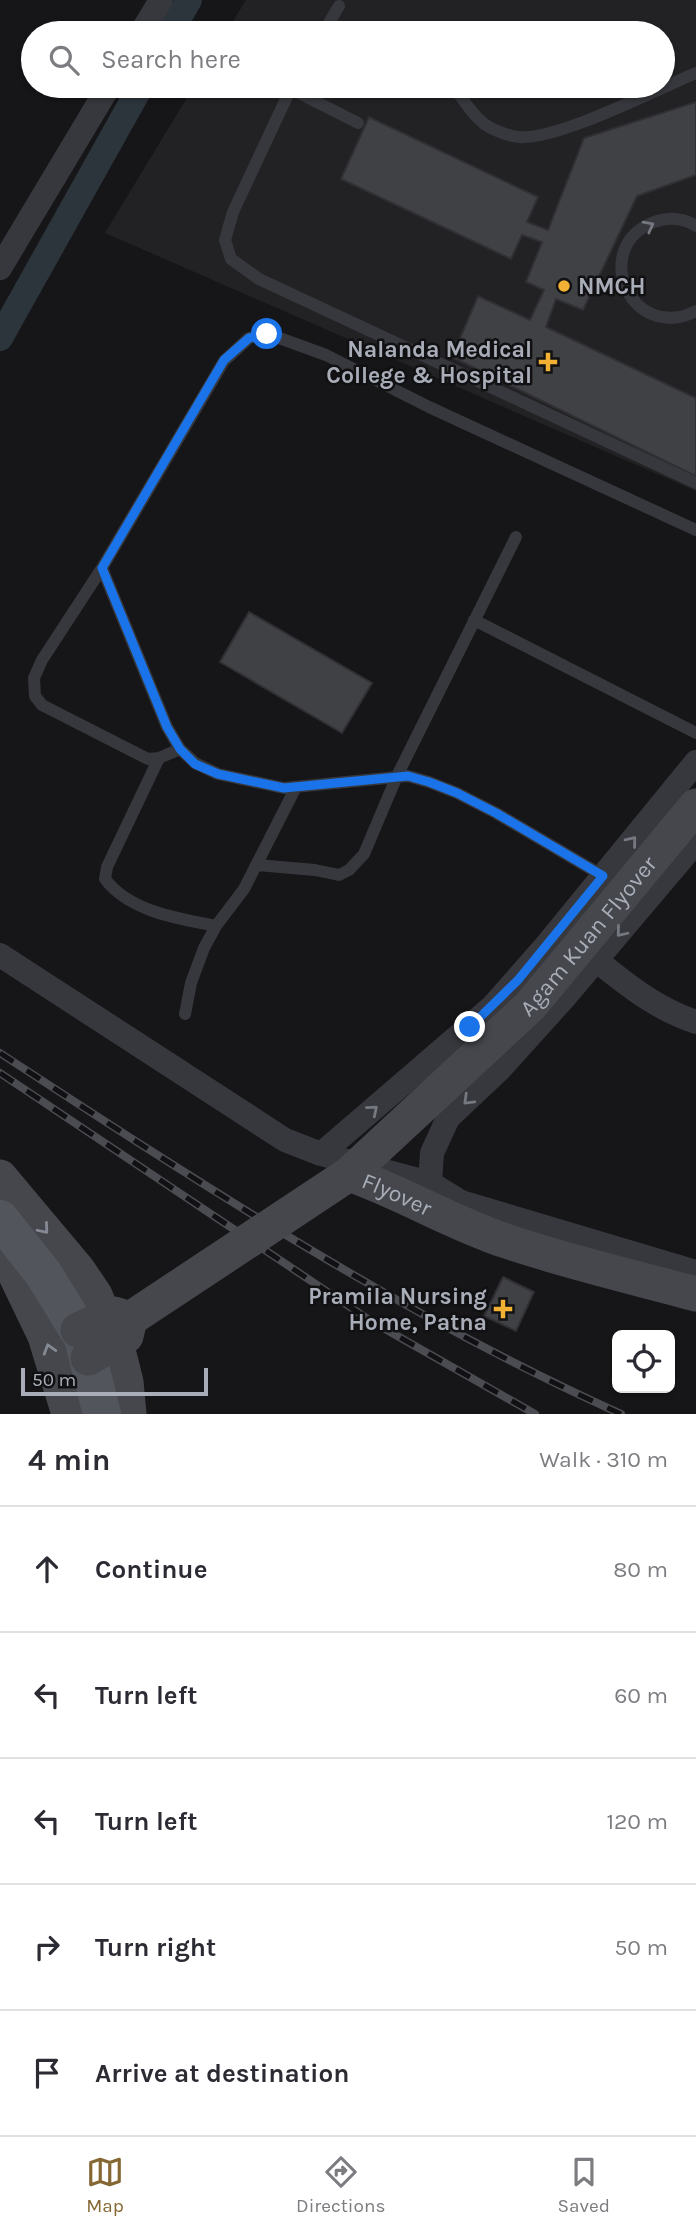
<!DOCTYPE html>
<html lang="en">
<head>
<meta charset="utf-8">
<style>
  :root { --surface:#fff; --page:#f7f7f7; --text:#2b2b33; --muted:#7c7c81; --line:#e1e1e2; --accent:#856733 }
  body { margin:0; font-family:Karla,sans-serif; background:var(--page); color:var(--text) }
  .controls { position:absolute; right:21px; bottom:21px; display:grid; overflow:hidden; border-radius:10px; box-shadow:0 2px 5px #0004 }
  .controls button { width:63px; height:63px; display:grid; place-items:center; padding:0; border:0; border-bottom:2px solid var(--line); background:var(--surface); color:var(--text); font:35px sans-serif }
  .scale { position:absolute; left:21px; bottom:18px; width:187px; box-sizing:border-box; padding-left:7px; border:4px solid #a8adb8; border-top:0; font-size:19px; line-height:24px; white-space:nowrap; color:#a8adb8; -webkit-text-stroke:5px #111113; paint-order:stroke }
  .stop { position:absolute; width:21px; height:21px; margin:-16px; border:5px solid #1a73e8; border-radius:50%; background:#fff }
  .stop.end { background:#1a73e8; border-color:#fff; box-shadow:0 2px 7px #0008 }
  .list { margin:0; padding:0; list-style:none }
  h2 { display:flex; justify-content:space-between; align-items:center; height:91px; margin:0; padding:0 28px; font-size:30px }
  h2 small { font-size:23px; font-weight:400; color:var(--muted) }
  .list li { display:grid; grid-template-columns:46px 1fr auto; gap:21px; align-items:center; box-sizing:border-box; height:126px; padding:0 28px; border-top:2px solid var(--line) }
  .list b { display:block; font-size:26px; white-space:nowrap }
  .list em { font-size:23px; font-style:normal; color:var(--muted) }
  .icon { flex:none; width:38px; height:38px; fill:none; stroke:currentColor; stroke-width:2; stroke-linecap:round; stroke-linejoin:round }
  .map { position:relative; flex:none; width:696px; height:1414px; overflow:hidden }
  .search { position:absolute; background:var(--surface); box-shadow:0 2px 5px #0004; left:21px; right:21px; top:21px; height:77px; display:flex; align-items:center; gap:18px; box-sizing:border-box; padding:0 24px; border-radius:38px; color:var(--muted); font-size:26px }
  .sheet { height:721px; background:var(--surface) }
  nav { display:flex; justify-content:space-around; align-items:center; box-sizing:border-box; height:98px; border-top:2px solid var(--line); background:var(--surface); font-size:19px; color:var(--muted) }
  nav a { display:grid; justify-items:center; gap:4px }
  nav .on { color:var(--accent) }
  .map>svg:first-child { display:block }
  .built { fill:#222225 }
  .lines { fill:none; stroke-linecap:round; stroke-linejoin:round }
  .canal { stroke:#2c353c; stroke-width:26 }
  .building { fill:#404145; stroke:#303034; stroke-width:2 }
  .lane { stroke:#37383d; stroke-width:12 }
  .street { stroke:#37383d; stroke-width:24 }
  .secondary { stroke:#45474d; stroke-width:35 }
  .primary { stroke:#53555c; stroke-width:38 }
  .rail-casing { stroke:#4a4c52; stroke-width:8 }
  .rail { stroke:#111113; stroke-width:5; stroke-dasharray:16; stroke-linecap:butt }
  .secondary-bridge { stroke:#45474d; stroke-width:35 }
  .oneway { stroke:#757881 }
  .oneway2 { stroke:#858993 }
  .route { stroke:#1a73e8; stroke-width:9 }
  .poi-dot { fill:#f2b134; stroke:#111113; stroke-width:2.5 }
  .labels { text-anchor:middle; stroke-width:5; stroke-linejoin:round; paint-order:stroke }
  .poi-label { font-size:23px; font-weight:bold; fill:#a8adb8; stroke:#111113; text-anchor:end }
  .street-label { font-size:23px; fill:#a8adb8; stroke:#111113 }
</style>
</head>
<body>
<div class="map">
<svg width="696" height="1414" viewBox="0 0 696 1414">
  <rect width="100%" height="100%" fill="#161618"/>
  <path class="built" d="M246,0H696V491L105,233L194,86H663V33H226Z"/>
  <g class="lines">
    <path class="canal" d="M170,33L189,0
      M0,338L141,86"/>
  </g>
  <path class="building" d="M696,102V175L637,196L583,310L556,299L546,327L696,398V476L452,357L478,296L530,320L544,290L526,282L542,242L522,235L511,259L341,179L369,117L538,197L527,222L548,230L584,138Z
    M249,612L372,683L342,733L220,662Z
    M503,1277L534,1292L516,1331L484,1316Z"/>
  <g class="lines">
    <path class="lane" d="M323,33L339,6
      M342,33H352
      M292,86L233,212L225,240L231,259L259,279L696,483
      M453,86C464,100 476,122 493,129C500,132 511,137 519,137C556,141 657,89 696,73
      M291,89L358,123
      M696,226C683,218 668,217 654,222C589,247 631,344 696,311
      M102,568L167,727L180,749L195,763L218,774L284,788L408,776L429,782L457,793L496,813L603,876
      M474,620L696,733
      M180,749L159,758L148,759L42,705L35,696L34,678L42,660L102,568L224,361L249,338L267,334L282,339L326,355L429,407L696,530
      M159,758L107,867L105,879C130,912 178,918 216,926
      M257,865L315,870L339,875L349,870L364,854L397,776L516,537
      M185,1014L191,983L204,948L216,926L244,889L296,787"/>
    <path class="street" d="M141,33L161,0
      M0,268L109,86
      M0,955L285,1140L321,1154L430,1183L461,1202L696,1272
      M596,960C629,986 655,1008 696,1022
      M321,1154L493,1006L544,948L696,762
      M430,1183L432,1153L448,1118L500,1069L564,998L696,842"/>
    <g class="secondary">
      <path id="s1" d="M349,1174C403,1193 452,1223 506,1241C568,1262 633,1277 696,1294"/>
      <path d="M0,1177L78,1270L95,1295L120,1358L126,1382L129,1414"/>
      <path d="M0,1250L8,1259L45,1336L69,1414"/>
    </g>
    <path class="primary" d="M0,1219L43,1273L83,1338L102,1414"/>
    <defs>
      <path id="rail" d="M0,1053C199,1183 403,1316 621,1414
        M0,1073L371,1321L535,1414"/>
    </defs>
    <use href="#rail" class="rail-casing"/>
    <use href="#rail" class="rail"/>
    <g class="secondary-bridge">
      <path d="M78,1330L114,1314L130,1319"/>
      <path id="s2" d="M88,1358L126,1336L130,1319L349,1174L530,1006L696,806"/>
    </g>
  </g>
  <defs><path id="oneway-chevron" d="M-2-3.5L2.5 0L-2 3.5" fill="none" stroke-width="1.6" stroke-linecap="round" stroke-linejoin="round" transform="scale(1.75)"/></defs>
  <g class="oneway">
    <use href="#oneway-chevron" transform="translate(649 226) rotate(-28)"/>
    <use href="#oneway-chevron" transform="translate(632 841) rotate(-51)"/>
    <use href="#oneway-chevron" transform="translate(621 932) rotate(130)"/>
    <use href="#oneway-chevron" transform="translate(468 1100) rotate(136)"/>
    <use href="#oneway-chevron" transform="translate(373 1110) rotate(-40)"/>
  </g>
  <g class="oneway2">
    <use href="#oneway-chevron" transform="translate(44 1229) rotate(50)"/>
    <use href="#oneway-chevron" transform="translate(49 1349) rotate(-107)"/>
  </g>
  <g class="lines">
    <path class="route" d="M267,334L249,338L224,360L102,568L167,727L180,749L195,764L218,774L284,788L408,776L429,782L457,793L496,813L603,876L518,980L470,1027"/>
  </g>
  <g class="poi-dot">
    <circle cx="564" cy="286" r="7"/>
    <path d="M544.5 351.5h7v7h7v7h-7v7h-7v-7h-7v-7h7z"/>
    <path d="M499.5 1298.5h7v7h7v7h-7v7h-7v-7h-7v-7h7z"/>
  </g>
  <g class="labels">
    <g class="poi-label">
      <text x="578" y="294" text-anchor="start">NMCH</text>
      <text x="532" y="357">Nalanda Medical<tspan x="532" dy="26">College &amp; Hospital</tspan></text>
      <text x="487" y="1304">Pramila Nursing<tspan x="487" dy="26">Home, Patna</tspan></text>
    </g>
    <g class="street-label">
      <text dy="8" stroke="none"><textPath href="#s2" startOffset="662">Agam Kuan Flyover</textPath></text>
      <text dy="8" stroke="none"><textPath href="#s1" startOffset="52">Flyover</textPath></text>
    </g>
  </g>
</svg>
<div class="controls">
<button><svg class="icon" aria-label="locate" viewBox="0 0 24 24"><circle cx="12" cy="12" r="6"/><path d="M12 2v4M12 18v4M2 12h4M18 12h4"/></svg></button>
</div>
<div class="scale">50 m</div>
<div class="stop" style="left:267px;top:334px"></div>
<div class="stop end" style="left:470px;top:1027px"></div>
<div class="search"><svg class="icon" aria-label="search" viewBox="0 0 24 24"><circle cx="10" cy="10" r="6"/><path d="M15 15l6 6"/></svg>Search here</div>
</div>
<section class="sheet">
<h2>4 min<small>Walk · 310 m</small></h2>
<ul class="list">
<li><svg class="icon" aria-label="ahead" viewBox="0 0 24 24"><path d="M12 20V5M6 11l6-6 6 6"/></svg><div><b>Continue</b></div><em>80 m</em></li>
<li><svg class="icon" aria-label="left" viewBox="0 0 24 24"><path d="M17 20v-9H6M10 6l-5 5 5 5"/></svg><div><b>Turn left</b></div><em>60 m</em></li>
<li><svg class="icon" aria-label="left" viewBox="0 0 24 24"><path d="M17 20v-9H6M10 6l-5 5 5 5"/></svg><div><b>Turn left</b></div><em>120 m</em></li>
<li><svg class="icon" aria-label="right" viewBox="0 0 24 24"><path d="M7 20v-9h11M14 6l5 5-5 5"/></svg><div><b>Turn right</b></div><em>50 m</em></li>
<li><svg class="icon" aria-label="arrive" viewBox="0 0 24 24"><path d="M6 21V4h12l-3 4 3 4H6"/></svg><div><b>Arrive at destination</b></div></li>
</ul>
</section>
<nav>
<a class="on"><svg class="icon" aria-label="map" viewBox="0 0 24 24"><path d="M3 6l6-2 6 2 6-2v14l-6 2-6-2-6 2zM9 4v14M15 6v14"/></svg>Map</a>
<a><svg class="icon" aria-label="directions" viewBox="0 0 24 24"><path d="M12 3l9 9-9 9-9-9zM9 14v-3h6M13 9l2 2-2 2"/></svg>Directions</a>
<a><svg class="icon" aria-label="saved" viewBox="0 0 24 24"><path d="M7 4h10v16l-5-4-5 4z"/></svg>Saved</a>
</nav>
</body>
</html>
